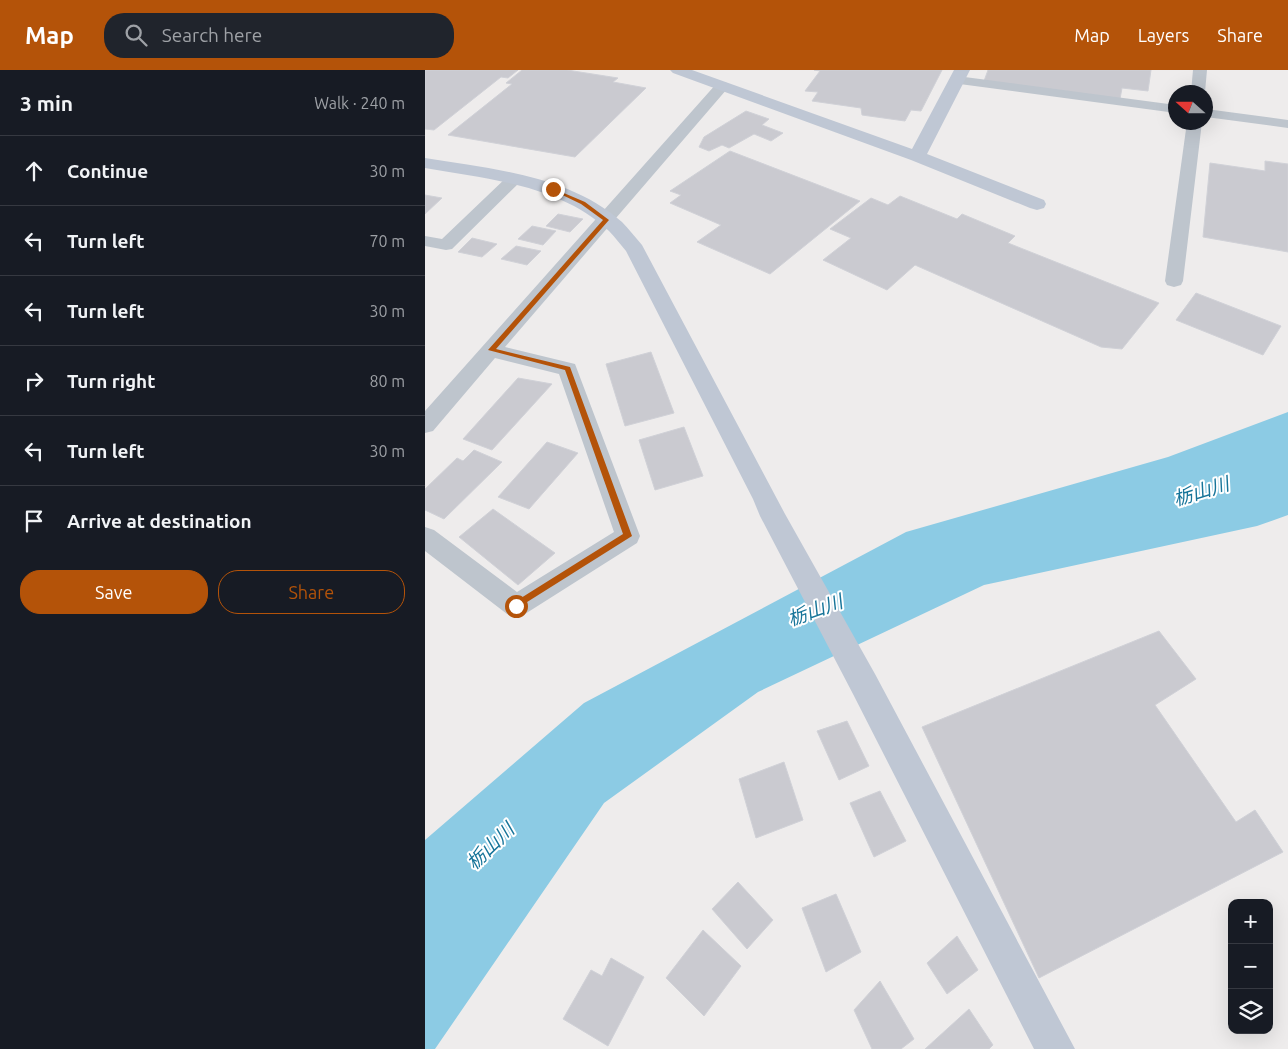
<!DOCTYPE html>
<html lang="en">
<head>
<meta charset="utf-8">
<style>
  :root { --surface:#171b24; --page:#20242c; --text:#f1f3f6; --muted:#9ea1a6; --line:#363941; --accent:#b45309 }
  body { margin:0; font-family:Ubuntu,"Noto Sans JP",sans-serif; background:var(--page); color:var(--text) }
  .controls { position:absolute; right:15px; bottom:15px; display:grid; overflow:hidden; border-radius:10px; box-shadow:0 5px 20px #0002 }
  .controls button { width:45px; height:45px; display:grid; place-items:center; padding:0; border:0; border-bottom:1px solid var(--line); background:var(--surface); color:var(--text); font:25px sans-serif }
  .compass { position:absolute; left:743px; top:15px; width:45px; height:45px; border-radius:50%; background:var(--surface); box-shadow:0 5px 20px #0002; rotate:291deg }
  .stop { position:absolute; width:15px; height:15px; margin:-11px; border:4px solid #b45309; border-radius:50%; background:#fff }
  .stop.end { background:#b45309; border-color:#fff; box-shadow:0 1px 5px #0008 }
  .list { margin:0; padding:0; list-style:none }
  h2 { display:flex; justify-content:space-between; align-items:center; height:65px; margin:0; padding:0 20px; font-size:21px }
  h2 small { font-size:16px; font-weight:400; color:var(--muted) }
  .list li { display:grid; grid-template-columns:32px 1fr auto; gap:15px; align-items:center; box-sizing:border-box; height:70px; padding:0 20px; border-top:1px solid var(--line) }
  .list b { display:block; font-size:19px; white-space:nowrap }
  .list em { font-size:16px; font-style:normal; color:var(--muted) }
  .actions { display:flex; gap:10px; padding:15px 20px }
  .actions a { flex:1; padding:11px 0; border:1px solid var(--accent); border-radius:20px; text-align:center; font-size:18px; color:var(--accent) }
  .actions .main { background:var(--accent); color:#fff }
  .icon { flex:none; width:28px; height:28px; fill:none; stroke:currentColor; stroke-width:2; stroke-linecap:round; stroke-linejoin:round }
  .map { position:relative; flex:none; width:863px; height:979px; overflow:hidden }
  header { display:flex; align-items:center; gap:30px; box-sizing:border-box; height:70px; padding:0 25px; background:var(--accent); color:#fff }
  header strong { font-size:24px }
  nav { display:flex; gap:28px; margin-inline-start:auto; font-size:18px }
  .search { width:350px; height:45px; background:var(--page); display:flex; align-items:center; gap:12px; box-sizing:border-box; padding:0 18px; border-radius:20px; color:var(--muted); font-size:19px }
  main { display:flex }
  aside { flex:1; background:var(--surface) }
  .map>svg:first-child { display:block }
  .water { fill:#8ccbe4 }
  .building { fill:#cacad0; stroke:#d0d1d7 }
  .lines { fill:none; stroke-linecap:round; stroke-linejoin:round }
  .street { fill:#bec5cd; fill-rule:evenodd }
  .secondary { fill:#bfc7d4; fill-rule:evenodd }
  .route { fill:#b45309 }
  .labels { text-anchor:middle; stroke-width:4; stroke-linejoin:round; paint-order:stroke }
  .water-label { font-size:19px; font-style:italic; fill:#167499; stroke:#fff }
</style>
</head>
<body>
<header>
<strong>Map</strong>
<div class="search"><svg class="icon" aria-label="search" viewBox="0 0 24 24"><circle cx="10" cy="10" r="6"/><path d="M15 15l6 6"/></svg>Search here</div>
<nav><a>Map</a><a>Layers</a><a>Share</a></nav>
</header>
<main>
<aside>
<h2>3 min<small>Walk · 240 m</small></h2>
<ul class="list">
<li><svg class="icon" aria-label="ahead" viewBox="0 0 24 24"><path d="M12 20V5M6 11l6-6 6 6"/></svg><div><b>Continue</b></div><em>30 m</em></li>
<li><svg class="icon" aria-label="left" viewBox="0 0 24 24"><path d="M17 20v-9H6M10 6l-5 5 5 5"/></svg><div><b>Turn left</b></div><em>70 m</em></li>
<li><svg class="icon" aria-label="left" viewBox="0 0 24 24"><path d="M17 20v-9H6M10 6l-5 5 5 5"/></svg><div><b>Turn left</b></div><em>30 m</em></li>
<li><svg class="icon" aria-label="right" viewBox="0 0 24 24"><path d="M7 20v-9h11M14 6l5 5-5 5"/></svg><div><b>Turn right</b></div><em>80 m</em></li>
<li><svg class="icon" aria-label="left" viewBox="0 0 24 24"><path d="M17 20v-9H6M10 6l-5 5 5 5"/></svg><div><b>Turn left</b></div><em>30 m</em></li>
<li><svg class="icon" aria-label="arrive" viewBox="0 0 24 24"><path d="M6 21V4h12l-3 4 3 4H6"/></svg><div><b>Arrive at destination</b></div></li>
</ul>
<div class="actions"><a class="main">Save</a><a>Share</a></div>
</aside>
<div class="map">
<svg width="863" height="979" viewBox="0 0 863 979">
  <rect width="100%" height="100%" fill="#eeecec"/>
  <path class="water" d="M863,342V445L832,456L559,515L333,622L179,733L10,979H0V770L159,633L481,462L743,387Z"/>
  <path class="building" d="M0,0H93L83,8L76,7L9,60L0,59Z
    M97,0H142L193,8L188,12L221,18L150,87L23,65L87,14L81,13Z
    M389,0H517L496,41L486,40L480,51L437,45L436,38L387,31L393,22L380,21L395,1Z
    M563,0H726L723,21L697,18L695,29L559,11Z
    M321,41L344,49L337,55L358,63L346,71L329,64L304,78L297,75L284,81L274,77L279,67Z
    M305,81L435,131L345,204L272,172L296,155L245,133L256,125L245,121Z
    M840,91L863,94V182L778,167L785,93L840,101Z
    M0,125L17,128L0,144Z
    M475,126L532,149L537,144L590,166L583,173L734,233L697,279L676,277L490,195L462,220L398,190L426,168L405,159L446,128L463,135Z
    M133,144L158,149L145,162L121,156Z
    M107,156L131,161L118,175L93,169Z
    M47,168L72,174L57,187L33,182Z
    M91,176L116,181L102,195L76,189Z
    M771,223L856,256L838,285L751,250Z
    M226,282L249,343L200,356L181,294Z
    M93,308L127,314L67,380L38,369Z
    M259,357L278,406L230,420L214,370Z
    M122,372L153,383L104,439L73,427Z
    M49,380L77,392L19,449L0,440V419L32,388L38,391Z
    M68,439L130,483L93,515L34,467Z
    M734,561L771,609L730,635L811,752L830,740L858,782L614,908L497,657Z
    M422,651L444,696L414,710L392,661Z
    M359,692L378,750L331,768L314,709Z
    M455,721L481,771L449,787L425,733Z
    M313,812L348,850L322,879L287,839Z
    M411,824L436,882L401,902L377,838Z
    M278,860L316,896L279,946L241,908Z
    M532,866L553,900L522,924L502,893Z
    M186,888L219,907L183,976L138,949L166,900L177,906Z
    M455,911L489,969L476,979H447L429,940Z
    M544,939L568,975L564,979H500Z"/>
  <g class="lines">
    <path class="street" d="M768,0H782L780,22H766Z
      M532,6L751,35V43L527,13L525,10L527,7Z
      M297,12L302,13L304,16L302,19L80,277L150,294L215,466L212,473L100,544L91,547L82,544L0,481V457L9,460L92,522L189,462L134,304L70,288L8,361L0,363V341L292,13Z
      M781,39L863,50V58L781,47Z
      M762,52H777L758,211L756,215L749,217L742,215L740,211Z
      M89,104L95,106L97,109L95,112L27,179L21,180L0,176V166L17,169L83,106Z"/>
    <path class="secondary" d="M245,0H267L487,79L529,0H545L502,84L619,130L621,134L619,138L612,140L605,138L486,90L248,3Z
      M0,88C67,99 144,105 197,152C204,159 210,167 217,175L360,444L450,604L650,979H609L428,624L335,446L328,429L201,181C195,174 190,167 184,161C135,115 63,109 0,98Z"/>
  </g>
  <path class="route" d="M127,118L160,132L184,150L71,279L145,297L207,466L91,539L87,536L88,533L198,464L140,300L63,280L178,150L156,134L127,120Z"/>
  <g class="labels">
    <g class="water-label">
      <text transform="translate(776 421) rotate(-17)" y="7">栃山川</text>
      <text transform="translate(390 540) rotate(-20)" y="7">栃山川</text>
      <text transform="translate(65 776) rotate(-44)" y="7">栃山川</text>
    </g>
  </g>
</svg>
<div class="controls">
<button>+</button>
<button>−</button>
<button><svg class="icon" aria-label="layers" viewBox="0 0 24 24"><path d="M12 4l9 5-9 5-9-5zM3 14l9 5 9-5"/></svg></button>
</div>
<svg class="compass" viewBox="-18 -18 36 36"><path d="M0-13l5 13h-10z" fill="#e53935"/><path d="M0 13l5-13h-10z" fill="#9ea1a6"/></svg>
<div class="stop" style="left:91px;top:536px"></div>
<div class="stop end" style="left:128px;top:119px"></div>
</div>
</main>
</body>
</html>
